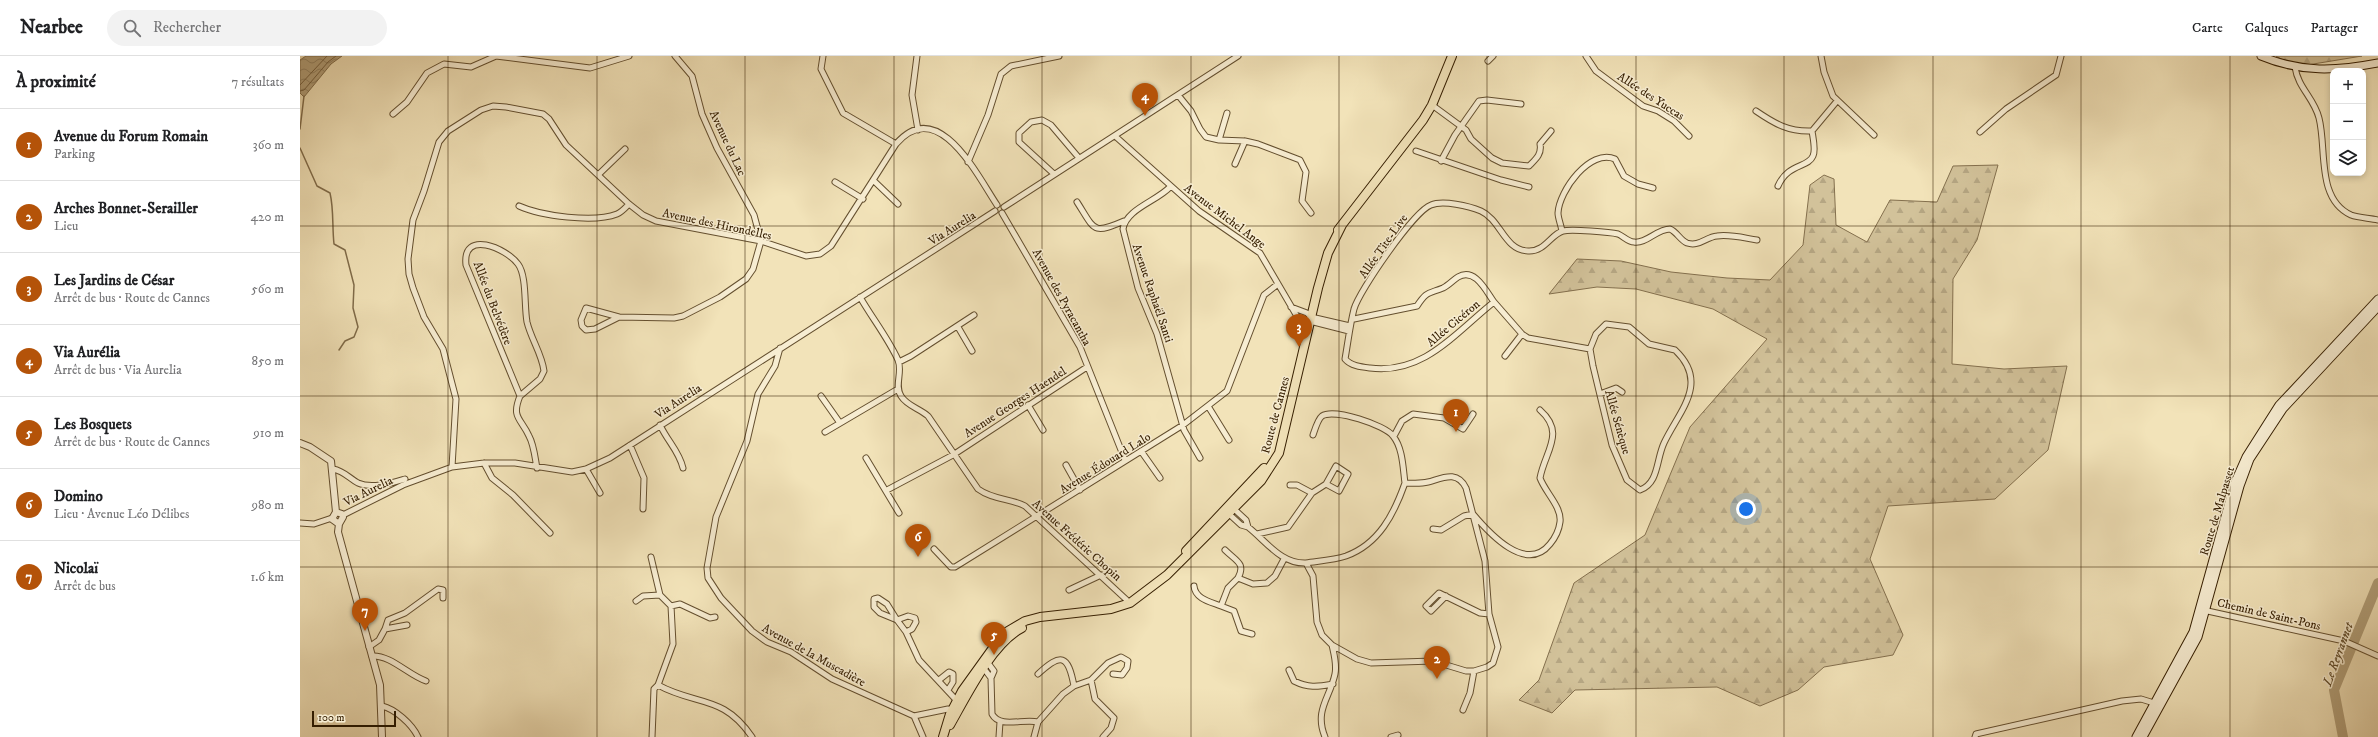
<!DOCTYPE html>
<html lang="fr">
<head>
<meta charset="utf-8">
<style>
  :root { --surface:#fff; --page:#f2f2f2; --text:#202124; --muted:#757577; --line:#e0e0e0; --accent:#b45309 }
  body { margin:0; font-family:"IM FELL DW Pica",serif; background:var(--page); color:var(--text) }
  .controls { position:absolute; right:12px; top:12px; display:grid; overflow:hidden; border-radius:8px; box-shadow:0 2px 6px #0003 }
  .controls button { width:36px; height:36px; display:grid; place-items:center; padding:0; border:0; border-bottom:1px solid var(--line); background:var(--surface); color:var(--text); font:20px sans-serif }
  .scale { position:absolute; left:12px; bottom:10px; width:84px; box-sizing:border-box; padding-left:4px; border:2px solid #351e01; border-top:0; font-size:11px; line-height:14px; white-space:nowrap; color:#351e01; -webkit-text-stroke:3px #f7edd2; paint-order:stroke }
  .you { position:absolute; left:1446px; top:453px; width:14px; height:14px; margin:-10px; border:3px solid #fff; border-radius:50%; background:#1a73e8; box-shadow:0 0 0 6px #1a73e833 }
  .badge { display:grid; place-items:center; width:26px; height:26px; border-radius:50%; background:var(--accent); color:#fff; font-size:13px; font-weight:700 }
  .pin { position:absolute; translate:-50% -33px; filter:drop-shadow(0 1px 2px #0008) }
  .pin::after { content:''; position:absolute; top:21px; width:14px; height:12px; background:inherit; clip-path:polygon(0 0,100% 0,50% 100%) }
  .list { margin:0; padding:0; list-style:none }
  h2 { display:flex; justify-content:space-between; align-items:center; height:52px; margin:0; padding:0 16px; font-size:17px }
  h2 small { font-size:13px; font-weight:400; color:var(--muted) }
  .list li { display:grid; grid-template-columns:26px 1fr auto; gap:12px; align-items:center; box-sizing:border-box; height:72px; padding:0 16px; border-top:1px solid var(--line) }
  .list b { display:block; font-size:15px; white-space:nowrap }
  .list p { margin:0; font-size:13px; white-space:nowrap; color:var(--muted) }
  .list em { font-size:13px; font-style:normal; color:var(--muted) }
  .icon { flex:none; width:22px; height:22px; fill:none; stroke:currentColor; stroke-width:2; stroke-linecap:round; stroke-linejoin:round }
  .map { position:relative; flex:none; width:2078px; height:681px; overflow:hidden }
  header { display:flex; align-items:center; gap:24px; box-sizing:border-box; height:56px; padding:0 20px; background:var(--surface); border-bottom:1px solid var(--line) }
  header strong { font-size:19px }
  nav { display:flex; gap:22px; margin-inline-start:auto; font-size:14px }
  .search { width:280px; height:36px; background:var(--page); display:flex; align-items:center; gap:10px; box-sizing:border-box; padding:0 14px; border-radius:22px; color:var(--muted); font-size:15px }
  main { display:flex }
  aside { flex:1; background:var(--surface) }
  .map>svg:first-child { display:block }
  .forest { fill:url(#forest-firs); stroke:#84704e }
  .water { fill:url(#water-waves); stroke:#806c4a }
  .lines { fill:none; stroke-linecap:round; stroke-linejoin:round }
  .shore { stroke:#745f3e; stroke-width:1 }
  .stream { stroke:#806c4a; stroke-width:1.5 }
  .river { stroke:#b2a07a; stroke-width:10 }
  .minor-casing { stroke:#644f2f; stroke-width:7 }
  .tertiary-casing { stroke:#644f2f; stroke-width:8 }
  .secondary-casing { stroke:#351e01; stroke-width:9 }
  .primary-casing { stroke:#351e01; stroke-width:10 }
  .minor { stroke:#f7edd2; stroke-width:5 }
  .tertiary { stroke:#f7edd2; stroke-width:6 }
  .secondary { stroke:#f7edd2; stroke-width:7 }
  .primary { stroke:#f2e3b9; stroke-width:8 }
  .grid { fill:none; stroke:#351e01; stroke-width:1; stroke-opacity:0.55 }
  .labels { text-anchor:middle; stroke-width:3; stroke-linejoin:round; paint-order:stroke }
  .street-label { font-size:12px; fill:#351e01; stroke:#f7edd2 }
  .water-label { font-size:13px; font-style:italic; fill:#614c2b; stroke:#f7edd2 }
</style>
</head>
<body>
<header>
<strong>Nearbee</strong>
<div class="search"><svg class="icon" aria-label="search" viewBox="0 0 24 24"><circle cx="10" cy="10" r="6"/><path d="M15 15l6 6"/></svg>Rechercher</div>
<nav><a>Carte</a><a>Calques</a><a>Partager</a></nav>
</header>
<main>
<aside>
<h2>À proximité<small>7 résultats</small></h2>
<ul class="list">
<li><span class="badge">1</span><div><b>Avenue du Forum Romain</b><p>Parking</p></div><em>360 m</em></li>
<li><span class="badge">2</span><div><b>Arches Bonnet-Serailler</b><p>Lieu</p></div><em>420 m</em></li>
<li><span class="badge">3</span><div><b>Les Jardins de César</b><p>Arrêt de bus · Route de Cannes</p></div><em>560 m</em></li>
<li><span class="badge">4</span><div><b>Via Aurélia</b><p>Arrêt de bus · Via Aurelia</p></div><em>850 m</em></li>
<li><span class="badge">5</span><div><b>Les Bosquets</b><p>Arrêt de bus · Route de Cannes</p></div><em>910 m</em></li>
<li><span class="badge">6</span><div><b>Domino</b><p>Lieu · Avenue Léo Délibes</p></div><em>980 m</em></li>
<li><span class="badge">7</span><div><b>Nicolaï</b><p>Arrêt de bus</p></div><em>1.6 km</em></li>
</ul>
</aside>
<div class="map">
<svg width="2078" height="681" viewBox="0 0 2078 681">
  <defs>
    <pattern id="forest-firs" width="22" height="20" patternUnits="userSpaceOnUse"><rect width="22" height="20" fill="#d2c29a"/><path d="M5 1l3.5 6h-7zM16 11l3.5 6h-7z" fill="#b5a683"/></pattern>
    <pattern id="water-waves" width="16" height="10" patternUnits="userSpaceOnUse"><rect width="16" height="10" fill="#b2a07a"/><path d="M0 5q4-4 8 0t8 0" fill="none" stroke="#928262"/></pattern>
  </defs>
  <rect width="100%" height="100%" fill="#f2e3b9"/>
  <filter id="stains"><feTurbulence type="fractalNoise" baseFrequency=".005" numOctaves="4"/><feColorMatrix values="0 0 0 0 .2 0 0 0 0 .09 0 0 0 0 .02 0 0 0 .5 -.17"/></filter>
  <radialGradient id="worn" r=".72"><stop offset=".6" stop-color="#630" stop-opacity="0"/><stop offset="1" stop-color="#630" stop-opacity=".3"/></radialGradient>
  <path class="forest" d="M1976,0H2062L1995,11Z
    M1698,109L1677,184L1653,223L1652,308L1704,313L1767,310L1748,394L1695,443L1588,450L1570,503L1603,579L1593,599L1524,611L1498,634L1460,650L1417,631L1275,634L1252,657L1219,644L1239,624L1274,527L1345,479L1390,371L1467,283L1413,253L1336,233L1297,231L1249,238L1277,203L1321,205L1371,216L1427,222L1470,224L1503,189L1510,129L1524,119L1534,123L1536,169L1567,186L1590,144L1637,146L1653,110Z"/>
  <path class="water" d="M6,0H42L31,8L4,41L0,37V4Z"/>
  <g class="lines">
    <path class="shore" d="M0,29L27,0
      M0,35L4,34L28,6L36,0"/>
    <path class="stream" d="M0,73L4,40
      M0,92L17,130L30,137C34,154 32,171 34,188L45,194L54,229L53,252L58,271L54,281L45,285L39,294"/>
    <path class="river" d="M2043,681L2034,634L2078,527"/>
    <defs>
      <path id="minor" d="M523,0L521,13L543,57L596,88
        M617,0L612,39L618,74
        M1286,0L1296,15L1343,50L1358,55L1374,65L1389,80
        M1521,0L1524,16L1533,40L1574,79
        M1188,5L1193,0
        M1995,11C1998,32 2014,42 2019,62C2027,93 2016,143 2051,159C2059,162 2070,162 2078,164
        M878,39L891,55L900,73L906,81L919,84L945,85L958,88L1000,104L1006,116L1002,145L1011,157
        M1132,49L1166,74L1171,83L1192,102L1202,107L1229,110C1236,103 1242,98 1240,88L1251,75
        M1456,55C1475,68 1489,76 1512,75
        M93,58L107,46L127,17L144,8L171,11L196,0L290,12L329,0
        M1680,76L1706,53L1756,19L1761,0
        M815,80L899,155L960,197L998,262L1049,275
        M919,84L927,57
        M1116,95L1201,124L1229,131
        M1141,105L1155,79L1179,45L1187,44L1221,48
        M668,106L688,59L701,18L711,10L759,0
        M935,108L945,85
        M754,118L719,86V77L731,66L742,64L751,69L779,102
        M298,119L325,93
        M574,125L598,148
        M535,126L563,143
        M1478,130C1488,107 1508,112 1513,100C1516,94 1513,82 1512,75L1537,45
        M870,131C857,145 826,153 823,173L838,232L857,278L884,374L900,402
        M777,146C795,174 792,179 824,165
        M219,150C241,160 294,167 317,158C322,156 326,151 329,148
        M704,151L938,0
        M702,157L780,291L825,404
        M1262,175C1261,169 1258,162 1258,157C1259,135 1290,92 1315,103L1324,120L1338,128L1353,132
        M560,241C572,262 588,282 598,304C603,316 594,329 601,340C607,350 619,352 628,360L678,433C693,444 710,442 725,450L830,547
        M991,251L1007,257L1011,261L1050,270
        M319,261L286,252L281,264L282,270L286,274L295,273L319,261L374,262L383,260L420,241L446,223L453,213L461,185L454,159L417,92L402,58L392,20L375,0
        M1054,263L1117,250C1127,235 1128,238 1143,232C1149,229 1153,224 1158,221C1175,211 1186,235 1194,246
        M1306,268L1329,271L1349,288L1375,294C1410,327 1379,355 1364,387C1356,404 1359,427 1340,434L1327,424L1312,389L1293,310L1290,293L1296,278Z
        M658,271L672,295
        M480,292L475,310L458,338L447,385L416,461L407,512L408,522L421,542L452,575L467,586L491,596L532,623L614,660L648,653L655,654
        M1290,293L1228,282L1222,278L1194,246C1156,276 1124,319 1070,312C1061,311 1051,310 1045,303C1048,286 1050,269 1054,253C1059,235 1114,155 1131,149C1143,144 1169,150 1181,155C1201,164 1204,194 1228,195C1245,196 1251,178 1263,175C1271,173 1310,176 1318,178C1323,180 1328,186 1334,186C1346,188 1357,173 1370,173C1377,176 1380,184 1387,187C1399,191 1406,181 1417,180C1430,178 1444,182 1457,184
        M1205,300L1222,278
        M599,306L611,300L674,259
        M1300,338L1316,332L1322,336
        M220,340L240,323L244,315C242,298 231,283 227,266C224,250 227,220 218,208C206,192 162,173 166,209L220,340C211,362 221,362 229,380C234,389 235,402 237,412
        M521,340L540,367
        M728,349L743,374
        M908,350L929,384
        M360,369C368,386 379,395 383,412
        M525,376L598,333
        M1013,379C1015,373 1018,363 1022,360C1034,352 1085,369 1093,380C1103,392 1103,413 1105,427
        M1094,380L1102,365L1113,358L1144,362L1163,373L1173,358
        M330,389L344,422L343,453
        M841,395L860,422
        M566,402L599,457
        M184,407L192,422L213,439L250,477
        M766,409L780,434
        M152,411L156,343L143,293L124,261L113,232L109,218L108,203L113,164L124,135L139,86L148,75L181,54L193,50L206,51L243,58L249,63L266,89L329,148L343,159L356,165L461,185L506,200L520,198L531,190L596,88C638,39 677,119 697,149
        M33,413C44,415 49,422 58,427C72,433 91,427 105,423
        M286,413L300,437
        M990,429H997L1012,437
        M587,434L653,399L787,311
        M934,453L946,464L948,471
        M930,455L929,458L941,469L948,471C967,486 981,508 1006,507L1013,520L1017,566L1022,579L1032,589L1057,603L1071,607L1133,605L1166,615H1174L1187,611L1193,607L1198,591L1189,558L1185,505L1166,432C1157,414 1143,422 1128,426C1120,428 1113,427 1105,427C1094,458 1079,488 1046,500C1034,504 1019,505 1006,507
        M43,459L103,429L152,411L184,407H215L272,416L286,413L310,402L695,155
        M0,467L14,468L32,462
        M1133,473L1141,474L1164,460L1173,458C1189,477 1226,518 1250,488C1255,482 1259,474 1260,466C1262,451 1245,436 1240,422C1245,395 1266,377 1240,354
        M957,478L988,471L1012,437L1026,428L1036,410L1048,418L1039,435L1026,428
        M634,493L651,511H655L883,369L927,335L964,239L978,228
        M925,494C936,505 946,507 938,522
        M351,501L360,539L371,550
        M894,530C895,543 911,546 921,550
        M769,534L801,519
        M1146,540L1131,555L1126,550L1139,537L1180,557L1189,558
        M336,545L343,540L360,539
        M371,550L380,548L410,562L415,561
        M1903,554L2044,585L2078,600
        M85,573L88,564L105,557L138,533L143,534V542
        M606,576L612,573L616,566L615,562L608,560L597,564L587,548L578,542L574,543V551L580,557L597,564L606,576L619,604L659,647
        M952,578L941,575L934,555L921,550L928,532L938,522L953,528L967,527L975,520L984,503
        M69,591L79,584L85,573L107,569
        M72,600C91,599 108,619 126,625
        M685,608L688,607L694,615L691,622L692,658C700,673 724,662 738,666
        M682,610L691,622
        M989,614L994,625C1008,632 1017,631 1033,628
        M738,618C761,597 768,598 774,630
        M639,624L649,616L653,618V626L648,634
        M791,624L795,643L814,662L811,672L803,681
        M358,629C396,650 423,638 452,681
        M82,650C95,653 112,668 118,681
        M1163,654L1170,637L1174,615
        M614,660L623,681
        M352,681L354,633L358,629L373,588L371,550
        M699,681L700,666
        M734,681L738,666L763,638L774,630L791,624L808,607L821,601L828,605L827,612L822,619L813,618
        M1025,681C1014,654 1030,642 1035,618C1037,608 1034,598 1032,589
        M1091,681L1098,679
        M1675,681L1676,678L1822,645L1841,643L1854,647"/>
      <path id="tertiary" d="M0,387L10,391L31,405L36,456
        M36,456L42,458L43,461L39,468
        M36,456L32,463L39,468
        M39,468L38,476L44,498L80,629L82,681"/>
      <path id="secondary" d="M1961,0C2002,17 2036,15 2078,7
        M1836,681L1893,576L1934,428L1946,401L1979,349L2078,243
        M1843,681L1898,581L1940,430L1950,403L1983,353L2078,251"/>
      <path id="primary" d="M1038,174L1123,64L1132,49L1152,0
        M886,495L964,412
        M650,669C666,641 692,587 722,572
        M643,681L650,658L662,635L703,578L725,565L740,561L811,553L830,547L867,519L961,425L979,397L1018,232L1028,197L1042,169"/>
    </defs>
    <use href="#minor" class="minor-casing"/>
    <use href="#tertiary" class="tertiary-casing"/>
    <use href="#secondary" class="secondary-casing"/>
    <use href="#primary" class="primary-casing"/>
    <use href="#minor" class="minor"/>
    <use href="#tertiary" class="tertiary"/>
    <use href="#secondary" class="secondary"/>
    <use href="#primary" class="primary"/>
  </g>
  <path class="grid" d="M148,0V681M297,0V681M445,0V681M594,0V681M742,0V681M891,0V681M1039,0V681M1187,0V681M1336,0V681M1484,0V681M1633,0V681M1781,0V681M1930,0V681M0,170H2078M0,340H2078M0,511H2078"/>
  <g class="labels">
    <g class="street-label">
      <text transform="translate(1351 40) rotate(33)" y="4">Allée des Yuccas</text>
      <text transform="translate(428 87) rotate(65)" y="4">Avenue du Lac</text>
      <text transform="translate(925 160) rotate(37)" y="4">Avenue Michel Ange</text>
      <text transform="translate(417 168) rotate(12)" y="4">Avenue des Hirondelles</text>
      <text transform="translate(652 172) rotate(-32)" y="4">Via Aurelia</text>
      <text transform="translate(1083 190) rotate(-55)" y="4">Allée Tite-Live</text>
      <text transform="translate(853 237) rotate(71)" y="4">Avenue Raphaël Santi</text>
      <text transform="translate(762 241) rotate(61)" y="4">Avenue des Pyracantha</text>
      <text transform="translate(193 247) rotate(69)" y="4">Allée du Belvédère</text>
      <text transform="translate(1153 267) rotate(-40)" y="4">Allée Cicéron</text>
      <text transform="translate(378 345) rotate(-33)" y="4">Via Aurelia</text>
      <text transform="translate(715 346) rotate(-33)" y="4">Avenue Georges Haendel</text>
      <text transform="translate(975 359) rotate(-75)" y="4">Route de Cannes</text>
      <text transform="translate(1318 366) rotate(74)" y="4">Allée Sénèque</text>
      <text transform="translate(805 407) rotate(-32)" y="4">Avenue Édouard Lalo</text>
      <text transform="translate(68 435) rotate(-26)" y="4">Via Aurelia</text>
      <text transform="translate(1917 455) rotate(-73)" y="4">Route de Malpasset</text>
      <text transform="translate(777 484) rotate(42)" y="4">Avenue Frédéric Chopin</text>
      <text transform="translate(1969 558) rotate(13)" y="4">Chemin de Saint-Pons</text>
      <text transform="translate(514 599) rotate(29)" y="4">Avenue de la Muscadière</text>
    </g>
    <g class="water-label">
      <text transform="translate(2037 598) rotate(-70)" y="5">Le Reyrannet</text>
    </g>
  </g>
  <rect width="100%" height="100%" filter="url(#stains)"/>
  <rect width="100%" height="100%" fill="url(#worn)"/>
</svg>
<div class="controls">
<button>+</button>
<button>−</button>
<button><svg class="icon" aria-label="layers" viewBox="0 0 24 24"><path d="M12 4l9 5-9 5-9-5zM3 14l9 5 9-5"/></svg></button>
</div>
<div class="scale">100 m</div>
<div class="you"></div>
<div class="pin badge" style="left:1156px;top:376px">1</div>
<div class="pin badge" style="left:1137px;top:623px">2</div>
<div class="pin badge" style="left:999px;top:291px">3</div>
<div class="pin badge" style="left:845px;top:60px">4</div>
<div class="pin badge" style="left:694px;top:599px">5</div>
<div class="pin badge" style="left:618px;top:501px">6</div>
<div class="pin badge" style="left:65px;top:575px">7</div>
</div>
</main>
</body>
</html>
